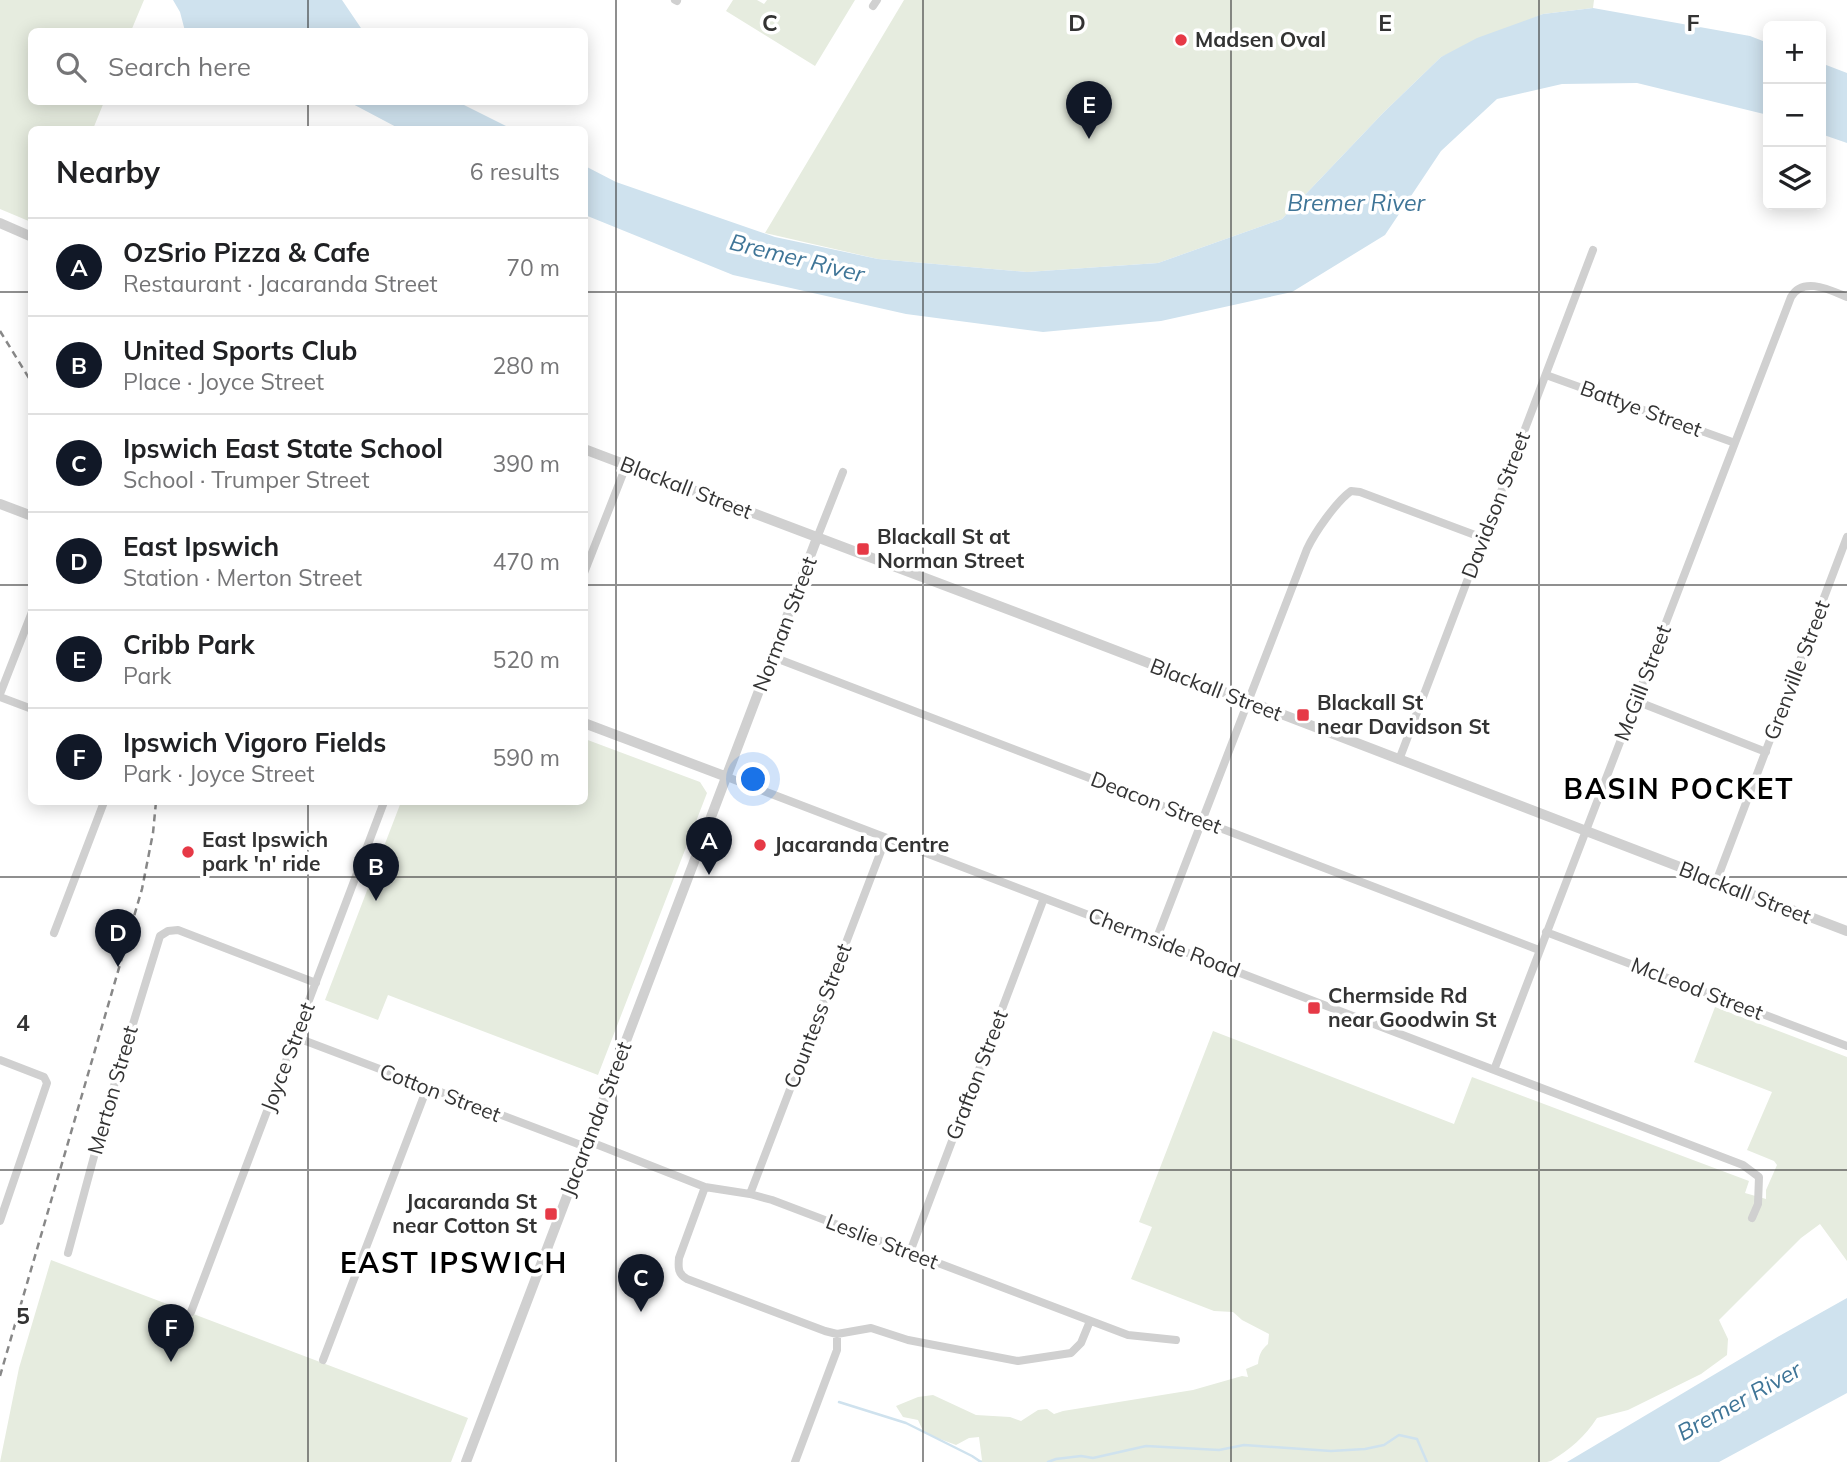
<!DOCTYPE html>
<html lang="en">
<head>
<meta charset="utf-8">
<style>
  :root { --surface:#fff; --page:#f2f2f2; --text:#202124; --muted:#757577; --line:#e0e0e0; --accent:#111827 }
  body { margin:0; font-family:Mulish,sans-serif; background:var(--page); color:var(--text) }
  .controls { position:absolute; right:21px; top:21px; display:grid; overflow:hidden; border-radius:10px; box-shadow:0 4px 18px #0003 }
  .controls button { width:63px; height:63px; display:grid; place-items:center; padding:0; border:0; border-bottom:2px solid var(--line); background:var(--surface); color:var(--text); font:35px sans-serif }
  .you { position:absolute; left:754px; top:780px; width:24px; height:24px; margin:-18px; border:5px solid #fff; border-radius:50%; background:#1a73e8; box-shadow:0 0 0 10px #1a73e833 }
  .badge { display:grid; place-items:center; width:46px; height:46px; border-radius:50%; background:var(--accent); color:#fff; font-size:23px; font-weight:700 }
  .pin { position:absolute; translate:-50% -58px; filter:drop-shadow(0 2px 4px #0008) }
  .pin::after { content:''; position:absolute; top:37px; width:24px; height:21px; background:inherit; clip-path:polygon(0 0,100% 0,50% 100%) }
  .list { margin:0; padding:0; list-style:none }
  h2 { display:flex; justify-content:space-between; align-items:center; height:91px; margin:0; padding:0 28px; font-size:30px }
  h2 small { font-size:23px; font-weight:400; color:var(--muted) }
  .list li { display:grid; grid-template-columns:46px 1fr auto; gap:21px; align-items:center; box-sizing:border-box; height:98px; padding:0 28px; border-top:2px solid var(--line) }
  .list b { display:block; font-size:26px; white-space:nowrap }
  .list p { margin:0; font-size:23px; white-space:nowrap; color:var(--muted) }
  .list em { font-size:23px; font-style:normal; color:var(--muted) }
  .icon { flex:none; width:38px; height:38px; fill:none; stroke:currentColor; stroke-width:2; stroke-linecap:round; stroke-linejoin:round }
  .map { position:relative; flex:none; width:1847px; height:1462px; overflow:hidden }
  .search { position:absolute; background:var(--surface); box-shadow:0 4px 18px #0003; left:28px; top:28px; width:560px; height:77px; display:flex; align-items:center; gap:18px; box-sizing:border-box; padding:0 24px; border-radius:10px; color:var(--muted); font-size:26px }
  .panel { position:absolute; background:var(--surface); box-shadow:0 4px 18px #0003; left:28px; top:126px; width:560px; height:679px; border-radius:10px }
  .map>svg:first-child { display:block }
  .green { fill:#e6ecdf }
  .water { fill:#cfe2ee }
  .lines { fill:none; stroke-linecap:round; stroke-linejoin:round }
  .stream { stroke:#cfe2ee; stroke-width:2.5 }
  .minor { stroke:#d0d0d0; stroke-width:8 }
  .tertiary { stroke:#d0d0d0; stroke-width:10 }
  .rail { stroke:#888; stroke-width:2.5; stroke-dasharray:7 5; stroke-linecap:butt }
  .grid { fill:none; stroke:#333; stroke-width:2; stroke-opacity:0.55 }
  .poi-dot { fill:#e63946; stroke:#fff; stroke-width:2.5 }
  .labels { text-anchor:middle; stroke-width:7; stroke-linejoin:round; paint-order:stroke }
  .poi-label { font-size:21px; font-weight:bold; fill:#333; stroke:#fff; text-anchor:start }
  .street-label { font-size:21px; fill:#333; stroke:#fff }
  .water-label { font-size:23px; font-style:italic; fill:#3f7597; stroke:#fff }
  .district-label { font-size:28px; font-weight:bold; letter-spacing:2px; fill:#000; stroke:#fff }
  .grid-label { font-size:23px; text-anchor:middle; font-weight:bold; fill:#333; stroke:#fff; stroke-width:7; stroke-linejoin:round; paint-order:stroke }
</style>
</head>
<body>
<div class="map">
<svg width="1847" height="1462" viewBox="0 0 1847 1462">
  <rect width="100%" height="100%" fill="#fff"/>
  <path class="green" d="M0,0H144L131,31L32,32V102H104L93,129L32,130L31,222L0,209Z
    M733,0H757L764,4L767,0H855L815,66L726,11Z
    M904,0H1594L1593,8L1543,14L1441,57L1383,113L1282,219L1158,263L1027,272L878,259L765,233Z
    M585,739L700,782L707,793L598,1075L388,995L378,1020L325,1000L401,802H584Z
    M1715,1007L1847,1057V1261L1820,1224L1801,1238L1719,1320L1728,1339L1727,1355L1701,1374L1628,1410L1597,1418C1585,1437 1570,1449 1551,1461L1547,1462H978L982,1460L979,1437L969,1438L956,1445L924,1433L918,1420L903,1417L896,1406L918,1397L933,1395L976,1415L1010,1417L1021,1421L1038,1410L1047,1409L1054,1414L1063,1411L1193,1390L1242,1376L1248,1377L1246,1369L1258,1364C1259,1355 1261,1350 1268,1344L1269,1334L1242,1320L1233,1312L1214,1311L1131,1279L1152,1227L1139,1222L1213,1031L1454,1124L1472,1077L1749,1181L1745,1193L1766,1199V1190L1777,1165L1774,1161L1747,1150L1772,1092L1694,1062Z
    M51,1260L468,1418L451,1462H0L19,1368Z"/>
  <path class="water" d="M173,0H342L363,31H185L180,12Z
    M1593,8L1750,36L1768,43V115L1637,83L1562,84L1497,99L1441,151L1385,235L1292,292L1161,321L1043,332L906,314L733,275L585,215V166L616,182L775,237L878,259L1027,272L1158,263L1282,219L1383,113L1441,57L1477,38L1543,14Z
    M1821,63L1847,73V143L1821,134Z
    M349,102H458L512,129H400Z
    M1847,1298V1393L1719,1462H1567L1781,1335Z"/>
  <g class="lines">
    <path class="stream" d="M839,1402L906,1423L972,1456L981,1462
      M1048,1462L1056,1459L1081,1456L1093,1458L1146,1446L1219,1450L1244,1445L1331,1451L1365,1449L1384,1445L1399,1435L1417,1439L1427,1462"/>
    <path class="minor" d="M675,0L677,1
      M873,6L877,0
      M1546,375L1735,443
      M817,538L843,472
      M584,573L626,466
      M773,657L1539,950
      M0,694L32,612
      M0,697L32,709
      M1636,701L1766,752
      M1399,760L1593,250
      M727,777L1743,1165L1759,1177L1758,1204L1752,1218
      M1716,882L1847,537
      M1546,932L1847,1046
      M54,933L104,802
      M1156,940L1307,549C1315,532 1336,502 1351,491L1360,492L1483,538
      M295,1037L586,1147
      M0,1060L44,1077L47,1083L0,1221
      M1494,1070L1791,297C1803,276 1830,290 1847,297
      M588,1141L705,1187L750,1194L772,1200L1128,1335L1176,1340
      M705,1187L679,1258C678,1268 678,1274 687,1279L825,1331L837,1334L871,1328L908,1340L1018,1361L1071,1353L1081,1343L1090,1321
      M750,1194L886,838
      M910,1252L1044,898
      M68,1253L106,1112L160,936L168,931L178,930L316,983
      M191,1312L384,802
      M323,1360L427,1088
      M795,1462L837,1350V1334"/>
    <path class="tertiary" d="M0,223L32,237
      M584,449L1044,623L1847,931
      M0,504L32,516
      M584,723L727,777
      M466,1462L817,538"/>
    <path class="rail" d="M0,331L32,383
      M0,1376L142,889L153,833L156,802"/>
  </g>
  <path class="grid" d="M308,0V32M616,0V1462M923,0V1462M1231,0V1462M1539,0V1462M308,102V130M0,292H32M584,292H1847M0,585H32M584,585H1847M308,802V1462M0,877H1847M0,1170H1847"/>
  <g class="poi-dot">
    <circle cx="1181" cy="40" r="7"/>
    <rect x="856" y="542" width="14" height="14" rx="3.5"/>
    <rect x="1296" y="708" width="14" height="14" rx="3.5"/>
    <circle cx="760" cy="845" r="7"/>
    <circle cx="188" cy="852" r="7"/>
    <rect x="1307" y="1001" width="14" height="14" rx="3.5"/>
    <rect x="544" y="1207" width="14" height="14" rx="3.5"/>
  </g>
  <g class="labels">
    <g class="poi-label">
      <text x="1195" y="47">Madsen Oval</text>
      <text x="877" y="544">Blackall St at<tspan x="877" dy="24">Norman Street</tspan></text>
      <text x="1317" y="710">Blackall St<tspan x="1317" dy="24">near Davidson St</tspan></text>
      <text x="202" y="847">East Ipswich<tspan x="202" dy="24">park 'n' ride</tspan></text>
      <text x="774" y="852">Jacaranda Centre</text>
      <text x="1328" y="1003">Chermside Rd<tspan x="1328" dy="24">near Goodwin St</tspan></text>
      <text x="537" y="1209" text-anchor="end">Jacaranda St<tspan x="537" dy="24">near Cotton St</tspan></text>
    </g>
    <g class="street-label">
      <text transform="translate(1641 409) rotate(20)" y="7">Battye Street</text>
      <text transform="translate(686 488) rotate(21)" y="7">Blackall Street</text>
      <text transform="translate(1496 505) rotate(-69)" y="7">Davidson Street</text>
      <text transform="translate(785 624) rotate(-69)" y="7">Norman Street</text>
      <text transform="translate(1797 670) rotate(-69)" y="7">Grenville Street</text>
      <text transform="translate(1643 683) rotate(-69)" y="7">McGill Street</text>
      <text transform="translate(1216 690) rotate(21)" y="7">Blackall Street</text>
      <text transform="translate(1156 803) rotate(21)" y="7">Deacon Street</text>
      <text transform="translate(1745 893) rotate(21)" y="7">Blackall Street</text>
      <text transform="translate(1164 943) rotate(21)" y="7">Chermside Road</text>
      <text transform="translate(1697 989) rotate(21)" y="7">McLeod Street</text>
      <text transform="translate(818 1016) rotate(-69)" y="7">Countess Street</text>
      <text transform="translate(288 1057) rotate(-69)" y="7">Joyce Street</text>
      <text transform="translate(977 1075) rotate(-69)" y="7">Grafton Street</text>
      <text transform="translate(113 1090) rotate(-74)" y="7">Merton Street</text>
      <text transform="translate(440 1093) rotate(21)" y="7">Cotton Street</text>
      <text transform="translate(596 1119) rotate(-69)" y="7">Jacaranda Street</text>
      <text transform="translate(882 1242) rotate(21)" y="7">Leslie Street</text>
    </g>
    <g class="water-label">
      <text x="1356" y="211">Bremer River</text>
      <text transform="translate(797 258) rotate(14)" y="8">Bremer River</text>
      <text transform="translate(1739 1401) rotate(-29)" y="8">Bremer River</text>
    </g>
    <g class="district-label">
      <text x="1679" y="799">BASIN POCKET</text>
      <text x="454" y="1273">EAST IPSWICH</text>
    </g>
  </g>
  <g class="grid-label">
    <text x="770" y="31">C</text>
    <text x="1077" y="31">D</text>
    <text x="1385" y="31">E</text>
    <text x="1693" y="31">F</text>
    <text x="23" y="1031">4</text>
    <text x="23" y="1324">5</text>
  </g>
</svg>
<div class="controls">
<button>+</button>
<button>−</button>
<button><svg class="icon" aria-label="layers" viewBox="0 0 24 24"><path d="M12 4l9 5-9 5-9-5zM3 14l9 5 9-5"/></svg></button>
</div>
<div class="you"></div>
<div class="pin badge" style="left:709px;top:875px">A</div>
<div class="pin badge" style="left:376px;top:901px">B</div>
<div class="pin badge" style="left:641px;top:1312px">C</div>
<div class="pin badge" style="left:118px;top:967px">D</div>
<div class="pin badge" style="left:1089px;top:139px">E</div>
<div class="pin badge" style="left:171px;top:1362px">F</div>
<div class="search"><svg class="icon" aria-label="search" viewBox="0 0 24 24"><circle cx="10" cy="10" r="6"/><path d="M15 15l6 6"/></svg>Search here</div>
<section class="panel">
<h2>Nearby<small>6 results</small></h2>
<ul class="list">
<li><span class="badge">A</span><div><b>OzSrio Pizza &amp; Cafe</b><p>Restaurant · Jacaranda Street</p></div><em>70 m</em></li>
<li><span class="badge">B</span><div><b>United Sports Club</b><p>Place · Joyce Street</p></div><em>280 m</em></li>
<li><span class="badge">C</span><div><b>Ipswich East State School</b><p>School · Trumper Street</p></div><em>390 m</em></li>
<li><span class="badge">D</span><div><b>East Ipswich</b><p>Station · Merton Street</p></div><em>470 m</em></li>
<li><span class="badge">E</span><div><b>Cribb Park</b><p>Park</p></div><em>520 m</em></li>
<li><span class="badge">F</span><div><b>Ipswich Vigoro Fields</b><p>Park · Joyce Street</p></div><em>590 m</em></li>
</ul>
</section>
</div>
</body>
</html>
